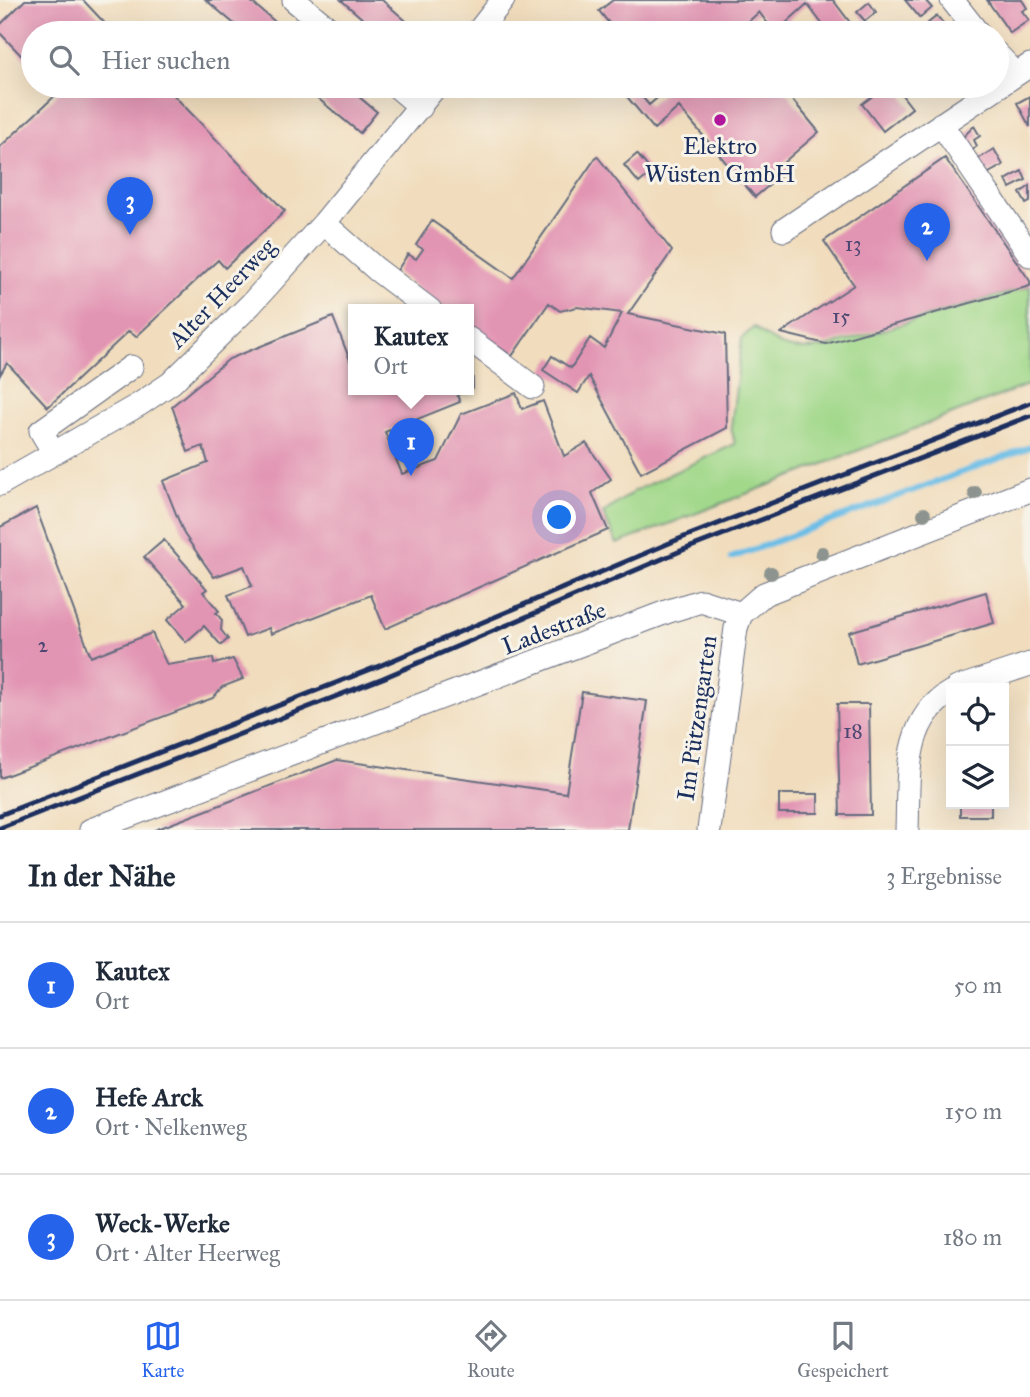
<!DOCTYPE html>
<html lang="de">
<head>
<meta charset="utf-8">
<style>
  :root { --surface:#fff; --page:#f2f2f3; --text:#1f2937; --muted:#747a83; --line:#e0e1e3; --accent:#2563eb }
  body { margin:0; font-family:"IM FELL Great Primer",serif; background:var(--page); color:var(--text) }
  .controls { position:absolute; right:21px; bottom:21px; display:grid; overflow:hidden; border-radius:0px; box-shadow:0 7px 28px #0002 }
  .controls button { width:63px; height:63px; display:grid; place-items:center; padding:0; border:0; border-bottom:2px solid var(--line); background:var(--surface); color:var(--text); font:35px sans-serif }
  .you { position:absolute; left:560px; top:518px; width:24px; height:24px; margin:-18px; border:5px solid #fff; border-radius:50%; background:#1a73e8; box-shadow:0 0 0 10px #1a73e833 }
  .badge { display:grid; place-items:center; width:46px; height:46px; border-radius:50%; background:var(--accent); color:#fff; font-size:23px; font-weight:700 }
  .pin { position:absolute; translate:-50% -58px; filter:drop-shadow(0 2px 4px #0008) }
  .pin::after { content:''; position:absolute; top:37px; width:24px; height:21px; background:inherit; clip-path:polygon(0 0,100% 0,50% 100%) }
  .popup { position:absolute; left:348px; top:304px; width:126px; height:91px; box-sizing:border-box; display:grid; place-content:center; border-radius:0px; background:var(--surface); filter:drop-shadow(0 2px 5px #0005); font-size:23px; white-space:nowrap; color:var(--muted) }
  .popup b { font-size:26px; color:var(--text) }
  .popup::after { content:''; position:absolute; left:50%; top:100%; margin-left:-14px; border:14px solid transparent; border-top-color:var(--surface) }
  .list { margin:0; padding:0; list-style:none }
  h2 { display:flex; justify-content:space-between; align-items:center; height:91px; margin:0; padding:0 28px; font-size:30px }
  h2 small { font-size:23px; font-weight:400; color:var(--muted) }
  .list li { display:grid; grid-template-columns:46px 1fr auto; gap:21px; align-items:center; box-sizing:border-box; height:126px; padding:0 28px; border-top:2px solid var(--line) }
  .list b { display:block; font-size:26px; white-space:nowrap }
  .list p { margin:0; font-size:23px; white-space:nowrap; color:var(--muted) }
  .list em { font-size:23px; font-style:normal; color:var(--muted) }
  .icon { flex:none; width:38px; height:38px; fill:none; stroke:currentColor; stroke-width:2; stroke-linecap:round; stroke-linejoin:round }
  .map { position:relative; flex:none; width:1030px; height:830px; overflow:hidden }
  .search { position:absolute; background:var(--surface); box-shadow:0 7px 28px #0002; left:21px; right:21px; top:21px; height:77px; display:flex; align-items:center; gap:18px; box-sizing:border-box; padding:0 24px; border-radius:38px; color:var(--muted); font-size:26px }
  .sheet { height:469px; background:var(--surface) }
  nav { display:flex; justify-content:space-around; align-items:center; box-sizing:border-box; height:98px; border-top:2px solid var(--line); background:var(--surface); font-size:19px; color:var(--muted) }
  nav a { display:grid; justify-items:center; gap:4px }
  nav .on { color:var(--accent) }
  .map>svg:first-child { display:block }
  .green { fill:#a1d88a; stroke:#5e8474; stroke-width:2 }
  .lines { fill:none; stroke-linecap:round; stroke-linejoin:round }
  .stream { stroke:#6bbee7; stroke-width:6 }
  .building { fill:#e294b3 }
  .minor-casing { stroke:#666c7f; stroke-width:25 }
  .minor { stroke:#fff; stroke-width:23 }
  .rail { stroke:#1b2f5e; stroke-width:5 }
  .tree { fill:#8d948f }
  .poi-dot { fill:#b5179e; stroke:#f7f3e8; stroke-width:2.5 }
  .labels { text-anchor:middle; stroke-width:6; stroke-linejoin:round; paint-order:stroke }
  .number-label { font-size:21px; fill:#4d4873 }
  .poi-label { font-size:24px; fill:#1b2f5e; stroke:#f7f3e8 }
  .street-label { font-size:24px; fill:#1b2f5e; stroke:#f7f3e8 }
</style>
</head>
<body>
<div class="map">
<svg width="1030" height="830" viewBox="0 0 1030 830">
  <rect width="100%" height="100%" fill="#f7f3e8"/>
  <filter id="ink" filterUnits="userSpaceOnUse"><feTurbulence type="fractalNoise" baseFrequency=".0143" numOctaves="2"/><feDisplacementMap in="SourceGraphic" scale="14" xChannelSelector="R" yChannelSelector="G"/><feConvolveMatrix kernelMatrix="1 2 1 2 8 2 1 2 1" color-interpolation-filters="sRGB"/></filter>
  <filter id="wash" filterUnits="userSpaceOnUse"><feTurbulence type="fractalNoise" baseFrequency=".00686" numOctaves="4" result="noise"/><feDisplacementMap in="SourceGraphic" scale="28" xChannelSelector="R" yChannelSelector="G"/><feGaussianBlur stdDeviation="1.57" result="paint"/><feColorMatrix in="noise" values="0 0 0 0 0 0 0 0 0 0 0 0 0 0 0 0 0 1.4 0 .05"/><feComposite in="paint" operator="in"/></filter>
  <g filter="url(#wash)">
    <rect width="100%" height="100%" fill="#f1ddbd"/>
    <path class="green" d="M1030,286V384L617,544L603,513L636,490L735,444L731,427L742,338L754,327C780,349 793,352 826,347Z"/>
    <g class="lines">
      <path class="stream" d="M731,558L1030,447"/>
    </g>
    <g id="blocks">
      <path class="building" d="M25,0H83L114,33H33V68L0,33V25Z
        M206,0H249L285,30L282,33H245Z
        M341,0H382L420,33H379Z
        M613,0H833L858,33H829L807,4L775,33L759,12L736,33H617L599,11Z
        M905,0H925L932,8L920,18Z
        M987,0H1022L1027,8L1022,11L1029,20L1010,33Z
        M869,2L876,12L865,21L857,12Z
        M937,16L951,33H920L918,31Z
        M51,86H165L285,211L225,268L218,260L136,337L129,331L48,407L7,363L0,375V147L58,93Z
        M303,86H346L377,112L360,133Z
        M618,86H633L649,105L671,86H781L819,132L784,162L790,168L755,197L679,107L654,129Z
        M886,86H895L912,108L883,131L862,104Z
        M1030,96V127L1017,103Z
        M974,126L980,136L974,140L977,146L971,151L962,138Z
        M994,149L1003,165L987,174L978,159Z
        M637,154L652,172L639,183L624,165Z
        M597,156L672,251L628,314L725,334L727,428L641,473L589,376L578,393L543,370L552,356L571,368L590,338L604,348L622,313L577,307L560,311L549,303L512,356L469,326V310H445L396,272L408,254L416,259L423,249L416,245L432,221L513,278Z
        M945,158L1030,281V286L826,344L781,333L854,285L824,241Z
        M1022,171L1026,180L1010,188L1006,180Z
        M1030,186V202L1026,204L1020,193Z
        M333,317L353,368V390H467L457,395L460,402L385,432L402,474L438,461L461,414L516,393L522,409L543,401L564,456L586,443L611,479L592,493L608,530L385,629L371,595L271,634L269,628L245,637L228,595L252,586L244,566L214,577L184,534L163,481L208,463L203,446L188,452L172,406L229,359Z
        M469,345L472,346L473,388L469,390Z
        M36,508L91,657L152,633L167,665L213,658L214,664L233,659L243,679L222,687L213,698L0,778V527Z
        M164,540L207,589L203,592L219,611L216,613L222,620L221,630L228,639L221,645L204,626L186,642L167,620L186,604L144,557Z
        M986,592L994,623L857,664L849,632Z
        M582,692L647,701L628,830H155L337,760L566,793Z
        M837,704H869L871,815H840Z
        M779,794H818V813H779Z
        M960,804H991V816H960Z"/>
    </g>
  </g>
  <g filter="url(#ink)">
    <use href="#blocks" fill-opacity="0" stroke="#666c7f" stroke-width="2"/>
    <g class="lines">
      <defs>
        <path id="minor" d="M294,0L334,33
          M952,0L978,33
          M477,33L503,0
          M997,54L1016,74
          M396,86L421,107
          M941,124L1030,255
          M324,223L376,269L430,310
          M784,230L1030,65
          M469,339L533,387
          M54,453L41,431L131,367
          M0,484L140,404L171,383L251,304L324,223L436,86
          M957,688L1030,664
          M91,830L669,611L701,601L741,614
          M709,830L736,628L741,614L764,594L1030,490
          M907,830C909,780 902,720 951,692"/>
      </defs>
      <use href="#minor" class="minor-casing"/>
      <use href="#minor" class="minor"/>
      <path class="rail" d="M0,815L379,666L679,539L1030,403
        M0,828L383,678L683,550L1030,416"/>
    </g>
    <g class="tree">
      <circle cx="975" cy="493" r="7"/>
      <circle cx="924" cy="514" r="7"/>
      <circle cx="822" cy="553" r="7"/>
      <circle cx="771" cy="573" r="7"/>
    </g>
  </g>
  <circle class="poi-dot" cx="720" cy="120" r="7"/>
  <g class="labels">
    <g class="number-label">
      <text x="853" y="251">13</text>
      <text x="841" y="323">15</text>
      <text x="43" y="652">2</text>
      <text x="853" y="738">18</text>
    </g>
    <g class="poi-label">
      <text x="720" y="154">Elektro<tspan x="720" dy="28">Wüsten GmbH</tspan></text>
    </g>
    <g class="street-label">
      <text transform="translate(222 293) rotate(-46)" y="8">Alter Heerweg</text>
      <text transform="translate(554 628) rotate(-21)" y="8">Ladestraße</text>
      <text transform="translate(697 718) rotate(-82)" y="8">Im Pützengarten</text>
    </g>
  </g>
</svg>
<div class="controls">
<button><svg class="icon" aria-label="locate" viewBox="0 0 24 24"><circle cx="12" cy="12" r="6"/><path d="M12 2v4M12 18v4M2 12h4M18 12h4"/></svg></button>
<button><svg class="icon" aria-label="layers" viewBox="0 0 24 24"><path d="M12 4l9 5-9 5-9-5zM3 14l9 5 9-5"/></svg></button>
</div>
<div class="you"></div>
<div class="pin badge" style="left:411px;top:476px">1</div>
<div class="popup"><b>Kautex</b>Ort</div>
<div class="pin badge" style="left:927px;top:261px">2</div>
<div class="pin badge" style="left:130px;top:235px">3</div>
<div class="search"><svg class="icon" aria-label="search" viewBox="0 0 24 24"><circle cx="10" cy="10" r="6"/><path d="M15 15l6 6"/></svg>Hier suchen</div>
</div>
<section class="sheet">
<h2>In der Nähe<small>3 Ergebnisse</small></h2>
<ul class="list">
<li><span class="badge">1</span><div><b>Kautex</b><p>Ort</p></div><em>50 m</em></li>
<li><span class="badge">2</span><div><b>Hefe Arck</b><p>Ort · Nelkenweg</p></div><em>150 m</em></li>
<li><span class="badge">3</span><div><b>Weck-Werke</b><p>Ort · Alter Heerweg</p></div><em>180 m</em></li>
</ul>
</section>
<nav>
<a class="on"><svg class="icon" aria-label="map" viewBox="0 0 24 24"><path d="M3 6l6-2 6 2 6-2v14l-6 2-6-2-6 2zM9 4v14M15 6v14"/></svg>Karte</a>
<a><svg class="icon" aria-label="directions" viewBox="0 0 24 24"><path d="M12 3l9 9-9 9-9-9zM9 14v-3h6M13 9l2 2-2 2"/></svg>Route</a>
<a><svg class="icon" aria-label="saved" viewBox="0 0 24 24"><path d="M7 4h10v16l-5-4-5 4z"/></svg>Gespeichert</a>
</nav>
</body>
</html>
